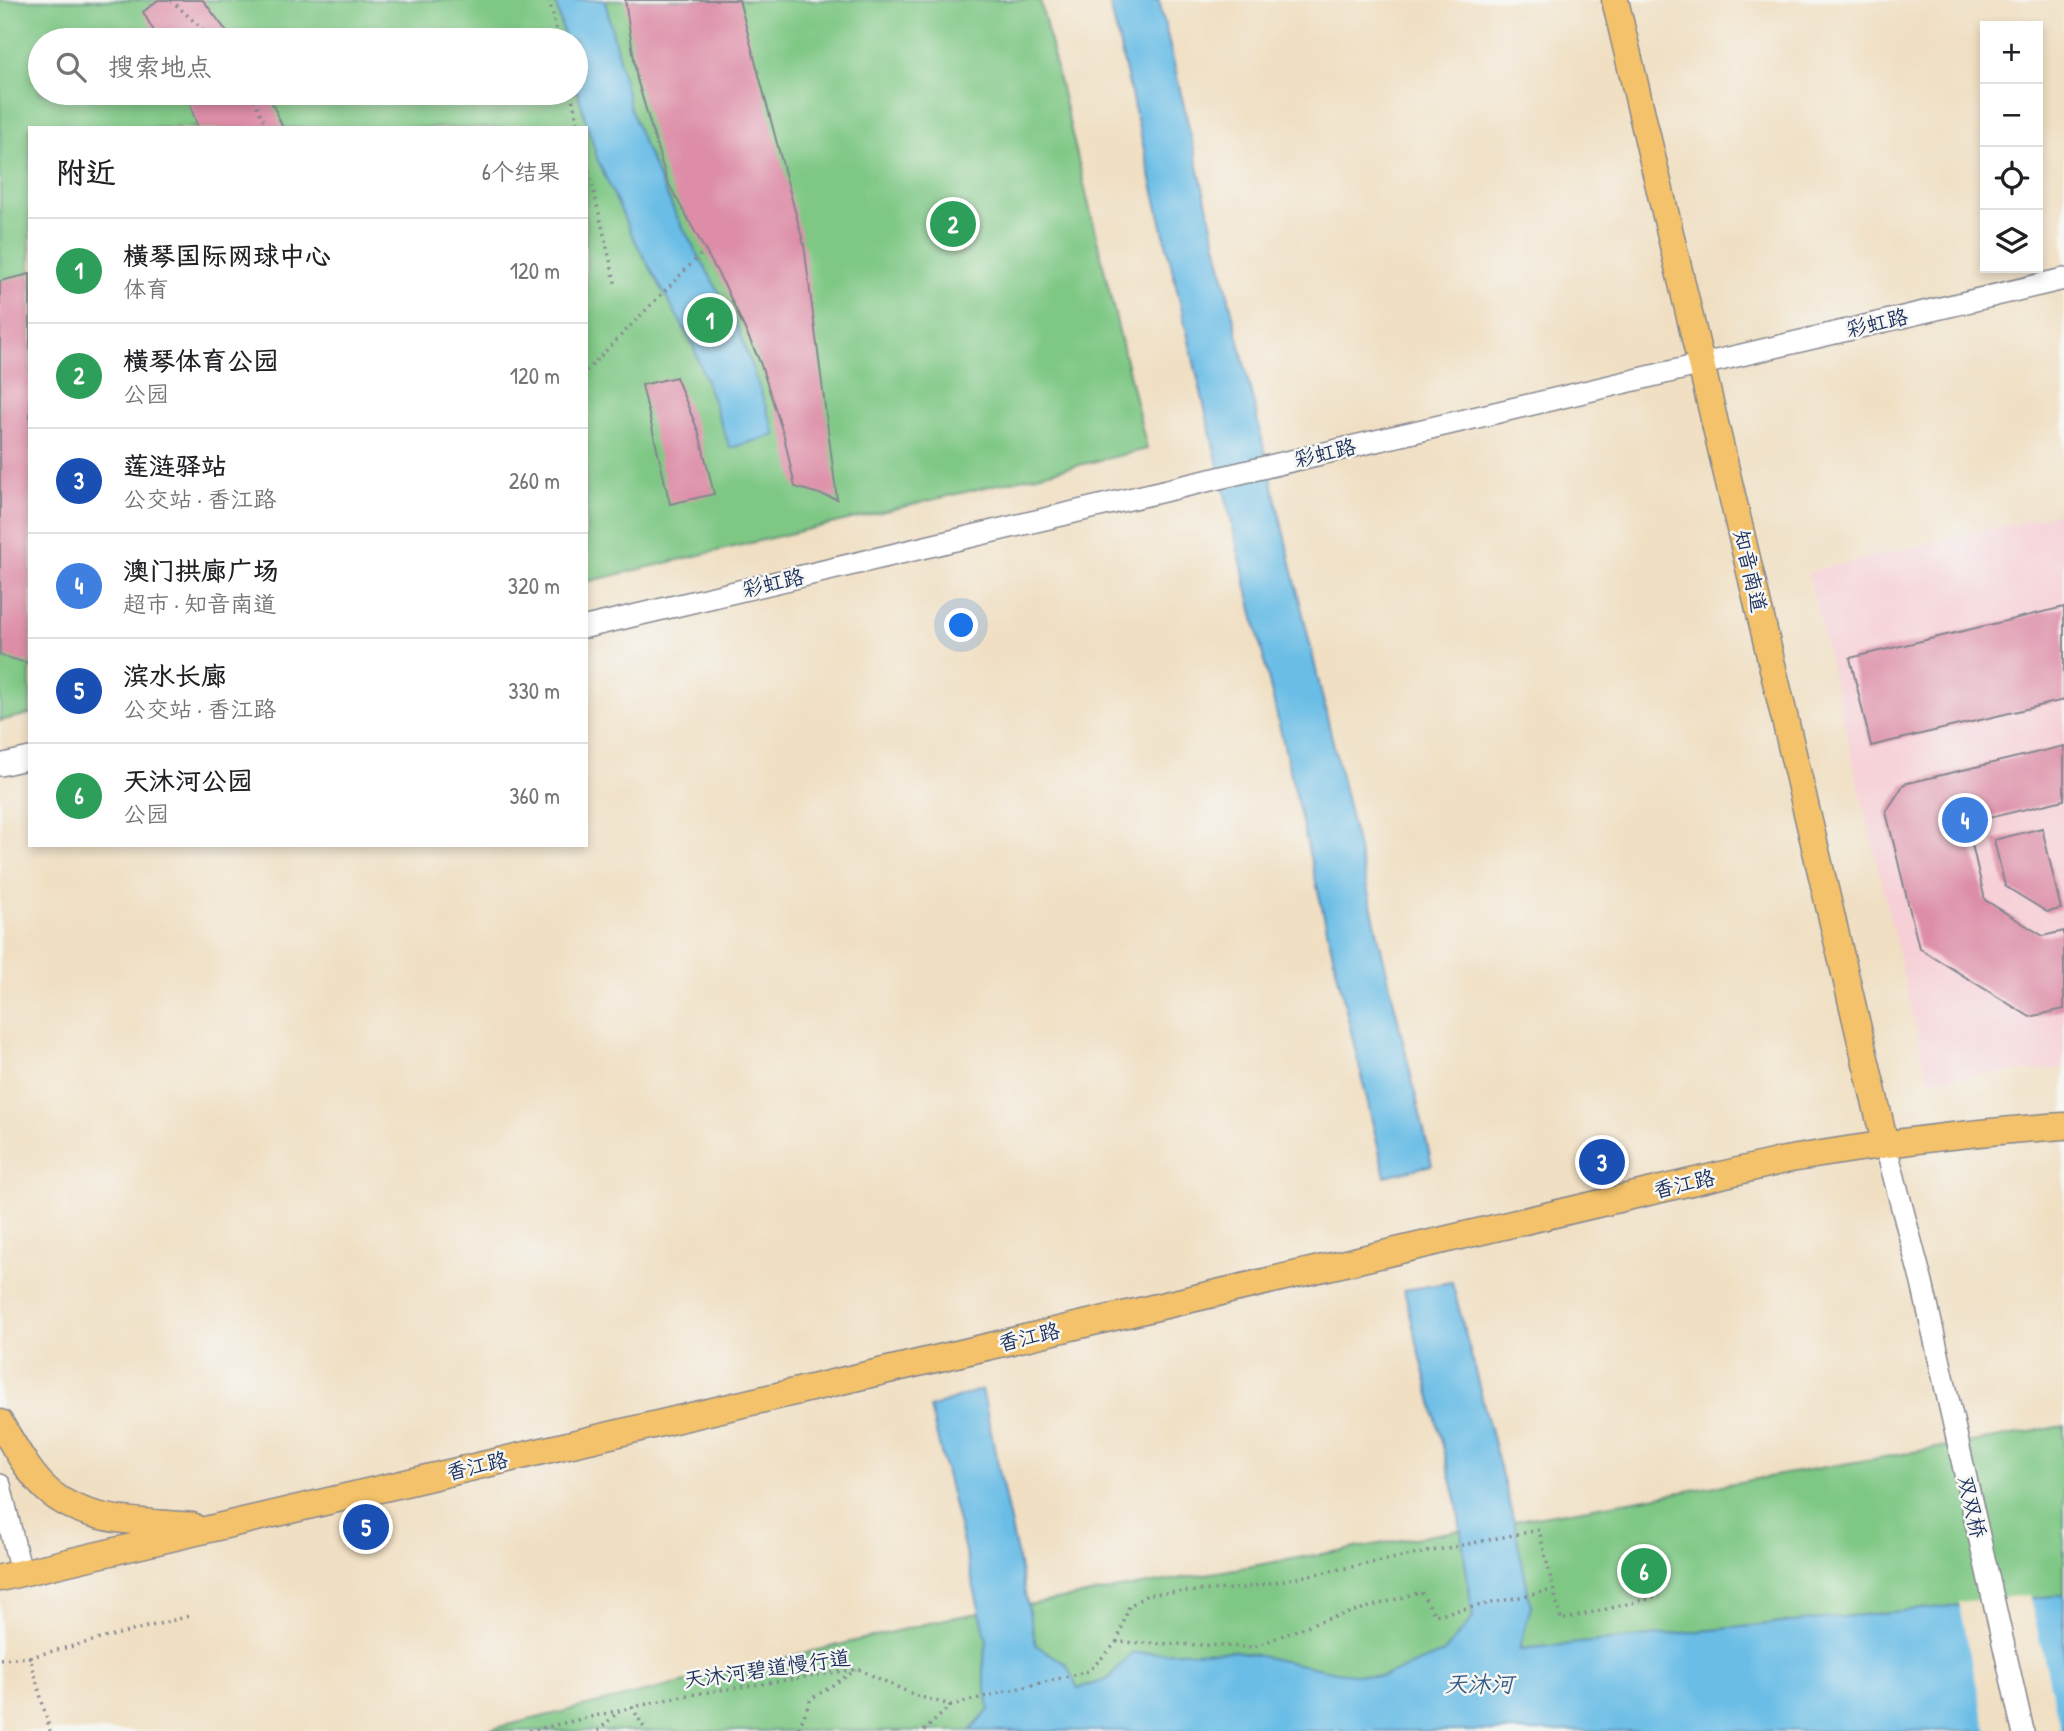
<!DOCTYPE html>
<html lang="zh">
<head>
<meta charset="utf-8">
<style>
  :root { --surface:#fff; --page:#f2f2f2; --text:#202124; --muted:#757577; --line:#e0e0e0; --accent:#0b8043 }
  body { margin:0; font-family:"Patrick Hand","LXGW WenKai TC",sans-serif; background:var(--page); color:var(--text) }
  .controls { position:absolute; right:21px; top:21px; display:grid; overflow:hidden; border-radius:0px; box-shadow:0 4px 10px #0003 }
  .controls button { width:63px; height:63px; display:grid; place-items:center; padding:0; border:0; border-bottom:2px solid var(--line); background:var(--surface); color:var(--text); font:35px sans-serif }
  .you { position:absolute; left:962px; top:626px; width:24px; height:24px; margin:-18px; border:5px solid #fff; border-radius:50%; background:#1a73e8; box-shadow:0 0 0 10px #1a73e833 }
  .badge { display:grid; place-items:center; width:46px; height:46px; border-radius:50%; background:var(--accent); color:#fff; font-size:23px; font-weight:700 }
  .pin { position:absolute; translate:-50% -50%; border:4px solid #fff; box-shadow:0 2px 7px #0006 }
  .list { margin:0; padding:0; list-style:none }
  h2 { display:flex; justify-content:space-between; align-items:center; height:91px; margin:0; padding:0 28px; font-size:30px }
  h2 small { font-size:23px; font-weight:400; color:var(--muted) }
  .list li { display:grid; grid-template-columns:46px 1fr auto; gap:21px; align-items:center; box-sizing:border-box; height:105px; padding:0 28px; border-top:2px solid var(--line) }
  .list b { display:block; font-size:26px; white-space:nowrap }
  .list p { margin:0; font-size:23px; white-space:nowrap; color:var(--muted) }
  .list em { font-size:23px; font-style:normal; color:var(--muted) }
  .icon { flex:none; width:38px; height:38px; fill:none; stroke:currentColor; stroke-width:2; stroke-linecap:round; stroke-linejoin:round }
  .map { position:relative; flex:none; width:2064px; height:1731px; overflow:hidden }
  .search { position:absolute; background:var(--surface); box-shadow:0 4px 10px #0003; left:28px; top:28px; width:560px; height:77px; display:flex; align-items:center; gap:18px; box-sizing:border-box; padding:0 24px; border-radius:38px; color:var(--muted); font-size:26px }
  .panel { position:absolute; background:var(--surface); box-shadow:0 4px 10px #0003; left:28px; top:126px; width:560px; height:721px; border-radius:0px }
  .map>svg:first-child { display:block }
  .built { fill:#f6cfd7 }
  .green { fill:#7ec784; stroke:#4c7b71; stroke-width:2; fill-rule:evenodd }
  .water { fill:#6bbde6; stroke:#4376a2; stroke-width:2 }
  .pier { fill:#f0dfc2 }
  .building { fill:#dd8da7 }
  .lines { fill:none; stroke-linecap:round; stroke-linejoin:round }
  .minor-casing { stroke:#868790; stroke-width:24 }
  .major-casing { stroke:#868790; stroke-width:29 }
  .path { stroke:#868790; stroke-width:3.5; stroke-dasharray:2 5; stroke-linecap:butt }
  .minor { stroke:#fff; stroke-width:21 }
  .major { stroke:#f3c26a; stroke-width:26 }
  .labels { text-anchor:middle; stroke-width:5; stroke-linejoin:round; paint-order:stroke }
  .street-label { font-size:21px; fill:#1b2f5e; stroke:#f6f6f2 }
  .water-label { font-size:23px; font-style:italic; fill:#335a87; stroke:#f6f6f2 }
</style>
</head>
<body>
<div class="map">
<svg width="2064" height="1731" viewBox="0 0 2064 1731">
  <rect width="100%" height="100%" fill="#f6f6f2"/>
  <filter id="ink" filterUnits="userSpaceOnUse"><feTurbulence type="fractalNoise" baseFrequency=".0143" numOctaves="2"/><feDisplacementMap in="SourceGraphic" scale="14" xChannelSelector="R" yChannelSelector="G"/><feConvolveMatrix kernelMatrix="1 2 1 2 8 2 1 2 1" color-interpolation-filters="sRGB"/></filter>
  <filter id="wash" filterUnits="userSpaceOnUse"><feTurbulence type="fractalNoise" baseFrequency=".00686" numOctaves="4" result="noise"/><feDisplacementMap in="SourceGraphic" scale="28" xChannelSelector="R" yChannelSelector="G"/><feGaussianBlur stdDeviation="1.57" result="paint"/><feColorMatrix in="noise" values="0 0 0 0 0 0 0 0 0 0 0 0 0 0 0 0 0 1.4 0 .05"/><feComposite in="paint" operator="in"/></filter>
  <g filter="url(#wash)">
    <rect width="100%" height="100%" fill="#f0dfc2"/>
    <path class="built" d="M2064,512V1068L1928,1079L1808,572Z"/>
    <path class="green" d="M0,0H1040L1147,449L586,582V128H30V714L0,721ZM40,40H576V93H40Z
      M2064,1426V1731H483L950,1618Z"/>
    <path class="water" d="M555,0H605L630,107L643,143L676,215L736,323L776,435L730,448L692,343L633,237L598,161L576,87V40H565Z
      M1109,0H1159L1432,1165L1385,1176Z
      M1452,1282L1513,1518L1531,1606L1520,1649L2064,1595V1731H970L989,1710L983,1668L987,1641L930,1408L982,1389L1036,1645L1066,1664L1078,1688L1107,1680L1131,1653L1236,1651L1336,1672L1382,1677L1443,1653L1473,1618L1457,1503L1404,1290Z"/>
    <path class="pier" d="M2029,1595L2061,1731H1987L1958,1602Z"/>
    <g id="blocks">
      <path class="building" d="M158,0H203L233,40H159L143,12Z
        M625,0H739L804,245L837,499L795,487L784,436L760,362L726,288L667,181L637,79Z
        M186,93H268L283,128H198Z
        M30,274V664L0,655V281Z
        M676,377L699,433L714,494L670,504L642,385Z
        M2064,607V700L1871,746L1850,658Z
        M2064,746V800L1967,823L1985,900L2043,936L2064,931V1009L2030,1017L1919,948L1886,812L1904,784Z
        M2042,828L2061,909L2047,912L2005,886L1994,840Z"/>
    </g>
  </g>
  <g filter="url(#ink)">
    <use href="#blocks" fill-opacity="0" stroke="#868790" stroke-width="2"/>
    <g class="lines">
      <defs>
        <path id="minor" d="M586,627L2064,279
          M0,765L30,758
          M1885,1143L1922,1283L2023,1731
          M0,1485L21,1573"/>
        <path id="major" d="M1615,0L1885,1143
          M0,1423C14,1445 27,1471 46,1489C84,1524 144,1521 192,1526
          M0,1578L1785,1160C1878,1144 1970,1132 2064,1126"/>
      </defs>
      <use href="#minor" class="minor-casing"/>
      <use href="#major" class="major-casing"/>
      <path class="path" d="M171,0L214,40
        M549,0L559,40
        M251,93L267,128
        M571,93L579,128
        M586,158L616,286
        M586,371L704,251
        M1117,1642L1129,1606L1149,1594L1244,1588L1539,1530L1561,1620L1660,1596
        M30,1657L190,1616
        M0,1659L30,1657L50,1731
        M632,1707L646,1731
        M799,1728L811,1699L856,1670
        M529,1731L682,1696L858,1669L917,1696L951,1705L1089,1671L1117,1642L1253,1647L1317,1622L1421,1592L1435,1615L1553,1590
        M598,1731L619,1711
        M789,1731L799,1728L804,1731
        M924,1731L951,1705"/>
      <use href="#minor" class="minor"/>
      <use href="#major" class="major"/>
    </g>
  </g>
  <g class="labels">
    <g class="street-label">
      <text transform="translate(1877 323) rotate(-13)" y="7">彩虹路</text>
      <text transform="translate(1325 453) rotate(-13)" y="7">彩虹路</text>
      <text transform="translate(1750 571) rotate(77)" y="7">知音南道</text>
      <text transform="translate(773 583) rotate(-13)" y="7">彩虹路</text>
      <text transform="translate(1684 1184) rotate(-13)" y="7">香江路</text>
      <text transform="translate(1029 1337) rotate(-13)" y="7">香江路</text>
      <text transform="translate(477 1466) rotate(-13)" y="7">香江路</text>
      <text transform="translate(1972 1507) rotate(77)" y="7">双双桥</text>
      <text transform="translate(767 1669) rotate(-8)" y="7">天沐河碧道慢行道</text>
    </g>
    <g class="water-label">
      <text x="1479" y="1692">天沐河</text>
    </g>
  </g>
</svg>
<div class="controls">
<button>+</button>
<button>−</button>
<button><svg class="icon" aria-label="locate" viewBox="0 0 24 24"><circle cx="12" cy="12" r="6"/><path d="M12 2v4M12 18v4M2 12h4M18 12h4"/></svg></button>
<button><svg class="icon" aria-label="layers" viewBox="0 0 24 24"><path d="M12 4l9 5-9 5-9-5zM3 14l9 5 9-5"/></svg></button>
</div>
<div class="you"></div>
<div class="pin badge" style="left:710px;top:320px;background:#2e9e5b">1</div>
<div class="pin badge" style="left:953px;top:224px;background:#2e9e5b">2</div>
<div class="pin badge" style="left:1602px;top:1162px;background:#1a4fb4">3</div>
<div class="pin badge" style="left:1965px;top:820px;background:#3f7fe0">4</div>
<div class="pin badge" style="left:366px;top:1527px;background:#1a4fb4">5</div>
<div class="pin badge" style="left:1644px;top:1571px;background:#2e9e5b">6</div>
<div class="search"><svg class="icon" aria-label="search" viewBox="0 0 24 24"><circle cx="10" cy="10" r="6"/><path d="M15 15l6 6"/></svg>搜索地点</div>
<section class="panel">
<h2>附近<small>6个结果</small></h2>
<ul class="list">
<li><span class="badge" style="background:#2e9e5b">1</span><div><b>横琴国际网球中心</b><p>体育</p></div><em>120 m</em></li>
<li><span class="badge" style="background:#2e9e5b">2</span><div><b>横琴体育公园</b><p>公园</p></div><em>120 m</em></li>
<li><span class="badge" style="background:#1a4fb4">3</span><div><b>莲涟驿站</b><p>公交站 · 香江路</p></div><em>260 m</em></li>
<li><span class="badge" style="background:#3f7fe0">4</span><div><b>澳门拱廊广场</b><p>超市 · 知音南道</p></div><em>320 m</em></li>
<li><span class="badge" style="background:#1a4fb4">5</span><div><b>滨水长廊</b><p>公交站 · 香江路</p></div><em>330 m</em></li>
<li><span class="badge" style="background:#2e9e5b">6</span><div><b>天沐河公园</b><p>公园</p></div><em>360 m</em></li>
</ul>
</section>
</div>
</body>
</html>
